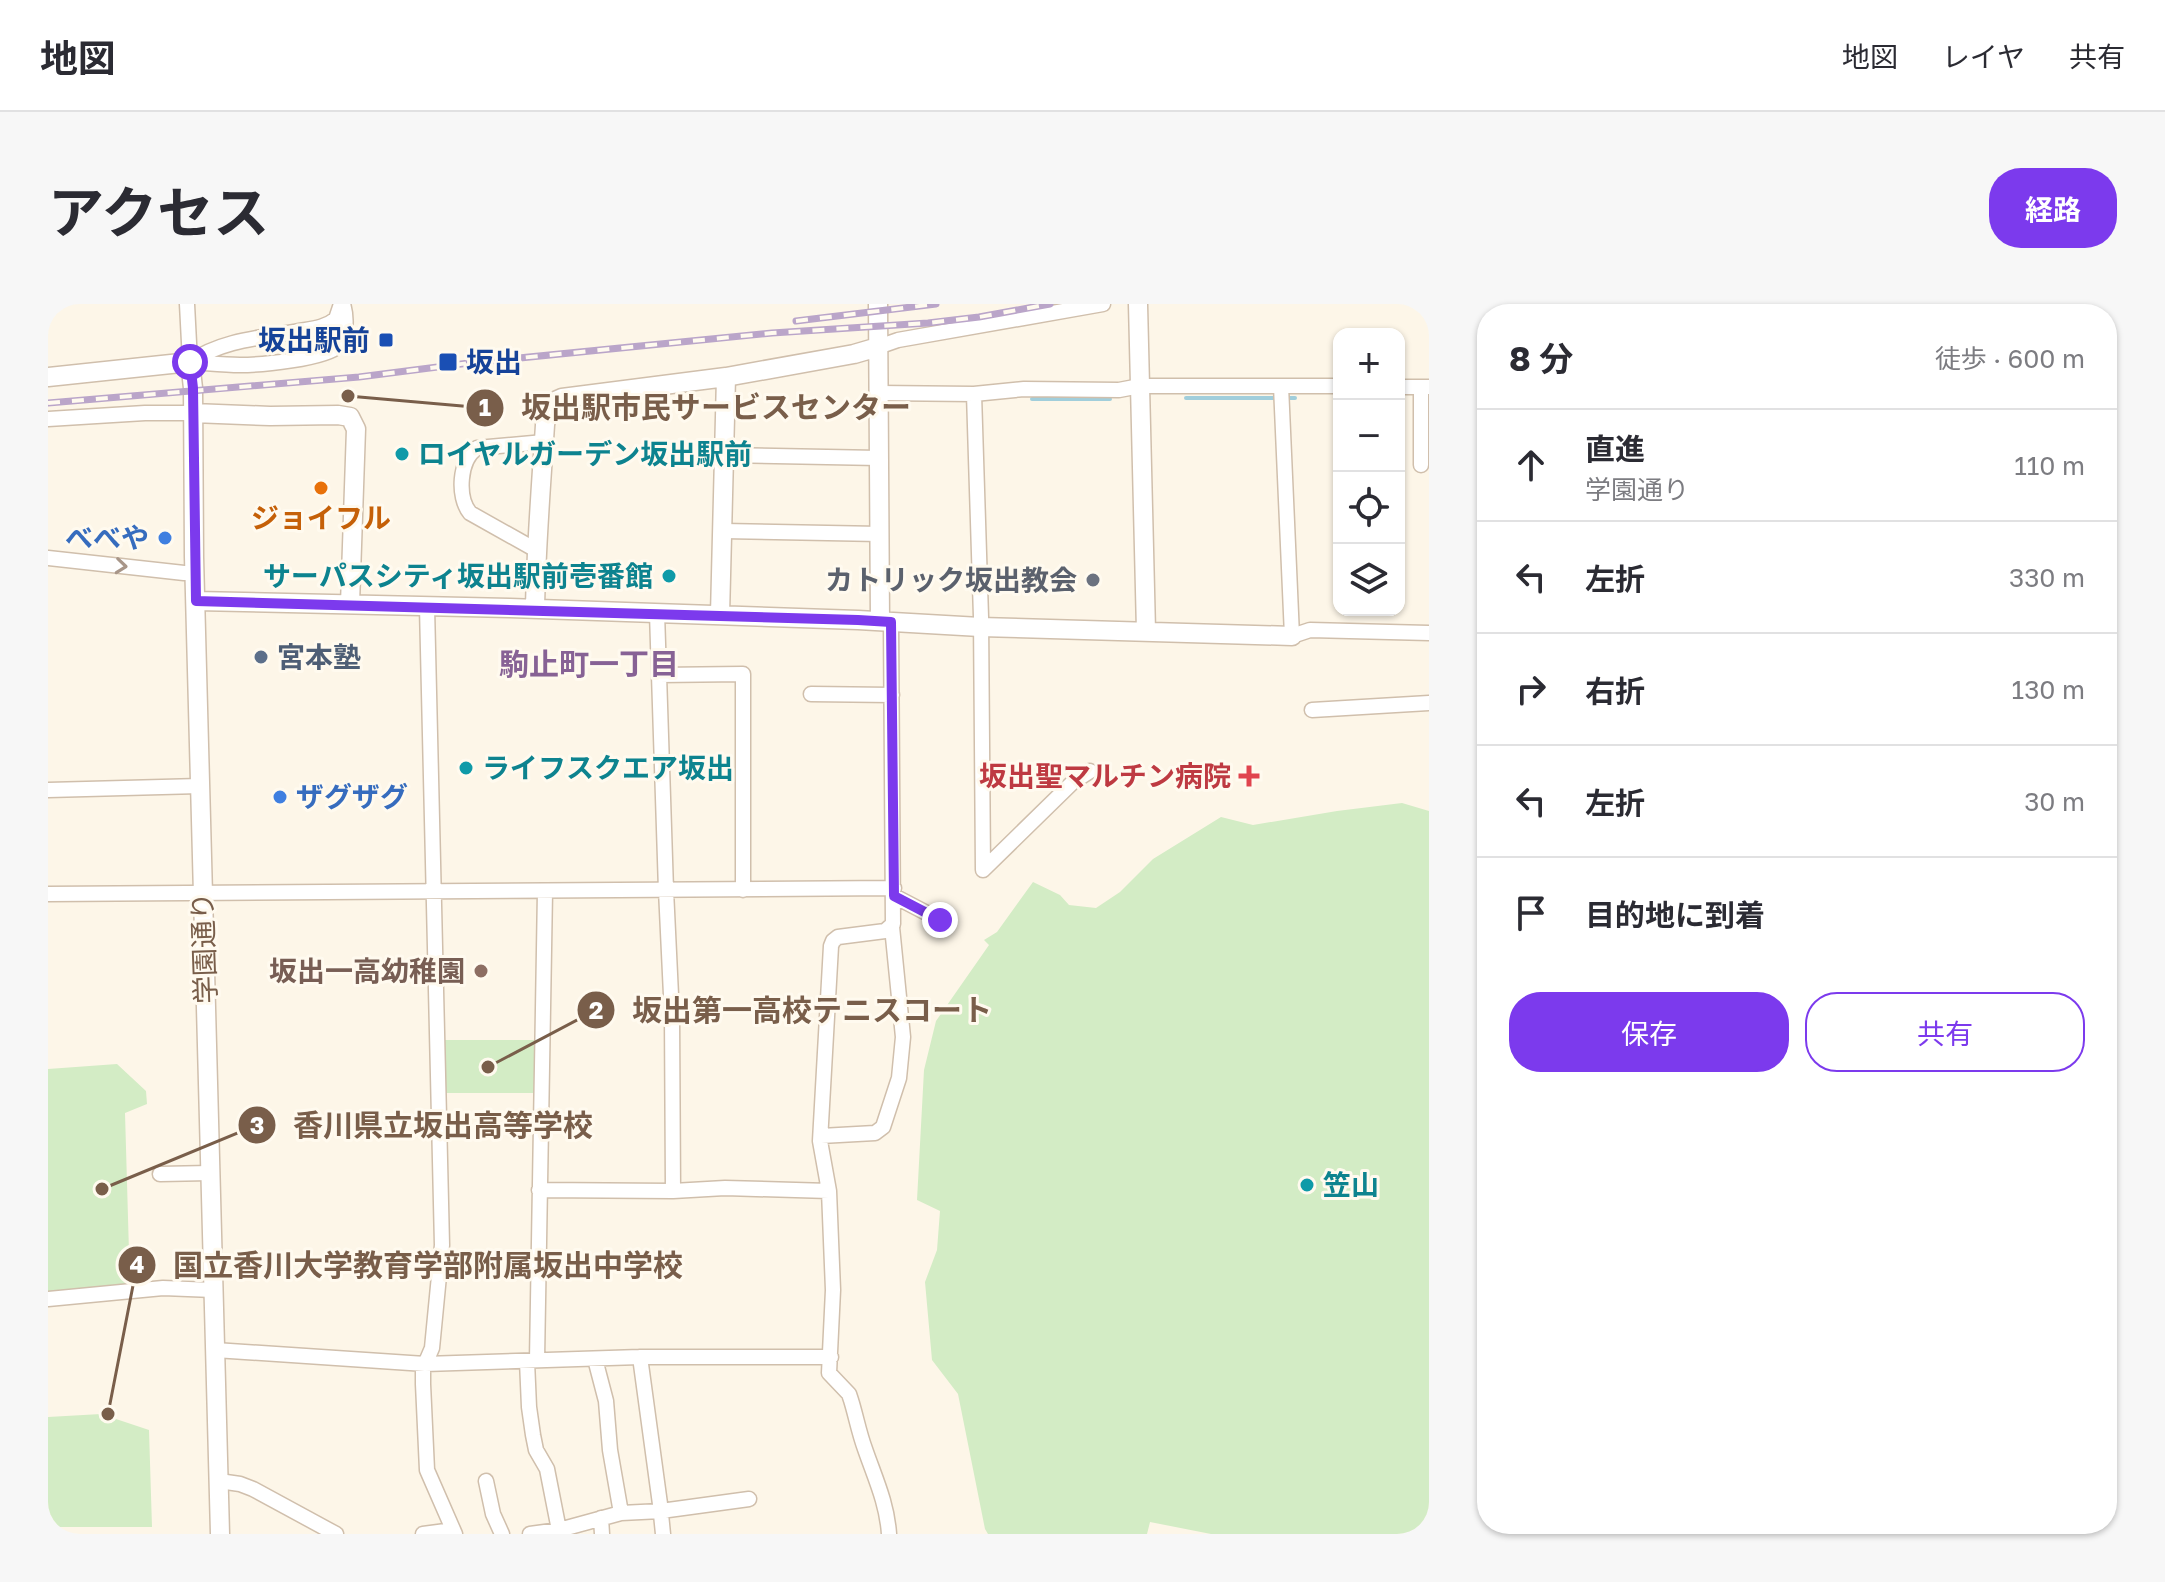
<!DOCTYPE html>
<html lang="ja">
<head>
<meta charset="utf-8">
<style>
  :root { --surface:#fff; --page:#f7f7f7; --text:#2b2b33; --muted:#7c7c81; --line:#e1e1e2; --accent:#7c3aed }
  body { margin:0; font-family:"Golos Text","Noto Sans JP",sans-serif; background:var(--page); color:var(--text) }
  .controls { position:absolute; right:24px; top:24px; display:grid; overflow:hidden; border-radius:16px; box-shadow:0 2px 6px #0004 }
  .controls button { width:72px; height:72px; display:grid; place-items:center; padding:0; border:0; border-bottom:2px solid var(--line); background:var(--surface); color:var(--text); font:40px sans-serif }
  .stop { position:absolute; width:24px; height:24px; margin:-18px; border:6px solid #7c3aed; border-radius:50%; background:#fff }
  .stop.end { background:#7c3aed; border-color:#fff; box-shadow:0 2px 8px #0008 }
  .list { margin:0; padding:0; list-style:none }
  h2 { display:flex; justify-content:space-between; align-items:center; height:104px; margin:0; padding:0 32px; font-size:34px }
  h2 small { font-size:26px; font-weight:400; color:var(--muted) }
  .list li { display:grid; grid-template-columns:52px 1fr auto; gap:24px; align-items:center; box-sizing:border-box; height:112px; padding:0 32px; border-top:2px solid var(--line) }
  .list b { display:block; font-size:30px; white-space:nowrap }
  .list p { margin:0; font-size:26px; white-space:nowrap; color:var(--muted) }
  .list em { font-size:26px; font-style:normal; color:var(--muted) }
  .actions { display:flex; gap:16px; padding:24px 32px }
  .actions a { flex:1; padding:18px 0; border:2px solid var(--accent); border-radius:32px; text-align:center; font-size:28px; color:var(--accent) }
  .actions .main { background:var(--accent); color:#fff }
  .icon { flex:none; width:44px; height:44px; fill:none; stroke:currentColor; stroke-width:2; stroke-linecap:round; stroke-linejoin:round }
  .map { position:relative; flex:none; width:1381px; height:1230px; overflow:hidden; border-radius:32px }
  header { display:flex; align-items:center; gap:48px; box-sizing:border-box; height:112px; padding:0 40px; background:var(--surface); border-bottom:2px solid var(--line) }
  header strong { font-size:38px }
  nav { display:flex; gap:44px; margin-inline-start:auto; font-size:28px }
  .intro { display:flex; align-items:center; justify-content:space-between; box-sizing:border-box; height:192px; padding:0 48px }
  h1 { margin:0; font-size:56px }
  .button { padding:20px 36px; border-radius:32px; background:var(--accent); color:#fff; font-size:28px; font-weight:700 }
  main { display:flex; gap:48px; padding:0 48px }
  aside { flex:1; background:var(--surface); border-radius:32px; box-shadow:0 2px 6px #0004 }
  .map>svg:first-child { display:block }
  .green { fill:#d3ecc5 }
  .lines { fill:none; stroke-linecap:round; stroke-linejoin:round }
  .stream { stroke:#a1cedb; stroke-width:4 }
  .minor-casing { stroke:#d0bfac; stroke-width:17 }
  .tertiary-casing { stroke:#d0bfac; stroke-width:21 }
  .minor { stroke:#fff; stroke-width:14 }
  .tertiary { stroke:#fff; stroke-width:18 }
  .rail-casing { stroke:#baa5c9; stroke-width:7 }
  .rail { stroke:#fffaef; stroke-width:4; stroke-dasharray:12; stroke-linecap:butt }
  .oneway { stroke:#a89689 }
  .route { stroke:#7c3aed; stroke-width:10 }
  .transit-dot { fill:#1a4fb4; stroke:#fffaef; stroke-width:3 }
  .culture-dot { fill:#0f9aa8; stroke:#fffaef; stroke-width:3 }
  .food-dot { fill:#e8710a; stroke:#fffaef; stroke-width:3 }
  .shop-dot { fill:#3f7fe0; stroke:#fffaef; stroke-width:3 }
  .worship-dot { fill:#6b7280; stroke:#fffaef; stroke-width:3 }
  .service-dot { fill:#5c6f8a; stroke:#fffaef; stroke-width:3 }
  .health-dot { fill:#e0444e; stroke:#fffaef; stroke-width:3 }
  .education-dot { fill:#8d6e63; stroke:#fffaef; stroke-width:3 }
  .labels { text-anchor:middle; stroke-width:6; stroke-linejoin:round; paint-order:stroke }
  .transit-label { font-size:28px; font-weight:bold; fill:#164399; stroke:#fffaef; text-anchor:end }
  .culture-label { font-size:28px; font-weight:bold; fill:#0d838f; stroke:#fffaef; text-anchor:start }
  .food-label { font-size:28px; font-weight:bold; fill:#c56008; stroke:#fffaef }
  .shop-label { font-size:28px; font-weight:bold; fill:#366cbe; stroke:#fffaef; text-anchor:end }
  .worship-label { font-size:28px; font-weight:bold; fill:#5b616d; stroke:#fffaef; text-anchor:end }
  .service-label { font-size:28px; font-weight:bold; fill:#4e5e75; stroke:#fffaef; text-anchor:start }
  .health-label { font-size:28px; font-weight:bold; fill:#be3a42; stroke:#fffaef; text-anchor:end }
  .street-label { font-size:28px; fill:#795e4a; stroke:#fffaef }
  .education-label { font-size:28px; font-weight:bold; fill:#785e54; stroke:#fffaef; text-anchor:end }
  .neighbourhood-label { font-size:30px; font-weight:bold; fill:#876295; stroke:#fffaef }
  .leader { fill:none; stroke:#795e4a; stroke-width:3 }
  .callout-dot { fill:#795e4a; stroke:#fffaef; stroke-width:3 }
  .mark-label { font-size:24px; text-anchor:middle; font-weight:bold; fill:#fff }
  .callout-label { font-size:30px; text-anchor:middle; font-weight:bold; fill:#795e4a; stroke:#fffaef; stroke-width:6; stroke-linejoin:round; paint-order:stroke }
</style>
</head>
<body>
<header>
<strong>地図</strong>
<nav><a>地図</a><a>レイヤ</a><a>共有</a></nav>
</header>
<div class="intro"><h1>アクセス</h1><a class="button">経路</a></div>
<main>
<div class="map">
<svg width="1381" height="1230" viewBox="0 0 1381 1230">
  <rect width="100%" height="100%" fill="#fdf6e8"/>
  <path class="green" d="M1354,499L1381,507V1230H1163L1102,1218L1099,1230H940L937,1225L910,1090L884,1056L877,978L889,946L892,907L869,896L876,766L888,717L941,641L936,636L949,628L985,578L1012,591L1021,601L1048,604L1072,588L1105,555L1173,513L1205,521L1289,507Z
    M393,736H487L488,789H393Z
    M69,760L98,787L99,800L77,809L82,983L0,991V765Z
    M53,1110L101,1126L104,1223H0V1113Z"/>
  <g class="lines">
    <path class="stream" d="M1138,94H1247
      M984,95H1062"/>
    <defs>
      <path id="minor" d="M139,0L142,58
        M830,43L850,36L1055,0
        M142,58C159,59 176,61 192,61C211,61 278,55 290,42C299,31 299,13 295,0
        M142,58C173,37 209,34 246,28C260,25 276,25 288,15L293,0
        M1233,82L1244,332L1262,326L1381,329
        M1351,83H1381
        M830,89L926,90L976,85L1071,86L1092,82H1291
        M926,90L933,313L935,566
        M0,115L97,109H145
        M676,151L831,154
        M1373,161V83
        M675,227L832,230
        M488,246L422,209C409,193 411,156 429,144L496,138
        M0,254L136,269H146
        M379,303L394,941L384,1044L375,1065V1080L379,1166L407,1230
        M609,309L618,586L624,712L625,887
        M611,371L695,370V586
        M763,390L844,391
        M1264,406L1381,399
        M0,486L152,482
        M935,566L1025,478L1042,467
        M0,590L846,584
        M846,592L892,616
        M773,832L827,829L835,823L851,774L855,733L844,623
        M112,870L162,869
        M491,886L625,887L677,884L781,887
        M0,995L115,984L165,986
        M167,1046L377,1060L592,1053H783
        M592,1053L612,1200L615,1230
        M547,1055L558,1097L562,1146L573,1209
        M489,1056L497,587
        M479,1057L481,1103L485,1131L488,1146L499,1165L511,1226
        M171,1177L192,1180L205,1185L288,1230
        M438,1177L445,1210L454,1230
        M553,1214L554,1230
        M375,1230L405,1226
        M482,1230L511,1226L573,1209L613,1207L701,1195
        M841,1230C839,1199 827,1174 817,1145C811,1129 808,1112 803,1096L801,1090L781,1069L785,986L781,887L772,837L783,642L785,637L790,633L837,627L845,620L843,318"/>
      <path id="tertiary" d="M830,0L832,317
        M1090,0L1098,327
        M0,73L142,58L145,84L146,253L172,1230
        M145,109L222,112L290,111L302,113L308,125L302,300
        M148,297L462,304L810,316L932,323L1244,332
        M487,305C488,244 493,183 497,121C499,108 500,99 514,94L678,73L806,50L830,43
        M672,311L678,73"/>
    </defs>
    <use href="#minor" class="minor-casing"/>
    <use href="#tertiary" class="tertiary-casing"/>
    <use href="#minor" class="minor"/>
    <use href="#tertiary" class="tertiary"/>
    <defs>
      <path id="rail" d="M748,17L888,0
        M0,99L311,73L421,59L724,29L880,19L931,13L1002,0"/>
    </defs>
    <use href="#rail" class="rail-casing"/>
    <use href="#rail" class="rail"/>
  </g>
  <defs><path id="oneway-chevron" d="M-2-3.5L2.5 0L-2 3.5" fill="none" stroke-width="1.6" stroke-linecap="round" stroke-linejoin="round" transform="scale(2)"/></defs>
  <use class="oneway" href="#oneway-chevron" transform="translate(73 262) rotate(6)"/>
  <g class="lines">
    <path class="route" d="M142,58L145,84L148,297L810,316L843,318L846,592L892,616"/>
  </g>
  <g class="transit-dot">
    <rect x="330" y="28" width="16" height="16" rx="4"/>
    <rect x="390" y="48" width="20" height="20" rx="4"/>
  </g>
  <g class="culture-dot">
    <circle cx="354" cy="150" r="8"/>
    <circle cx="621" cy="272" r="8"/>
    <circle cx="418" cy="464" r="8"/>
    <circle cx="1259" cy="881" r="8"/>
  </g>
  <circle class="food-dot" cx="273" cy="184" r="8"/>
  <g class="shop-dot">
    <circle cx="117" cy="234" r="8"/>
    <circle cx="232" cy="493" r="8"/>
  </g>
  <circle class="worship-dot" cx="1045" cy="276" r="8"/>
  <circle class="service-dot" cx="213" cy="353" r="8"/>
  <path class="health-dot" d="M1197 460h8v8h8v8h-8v8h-8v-8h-8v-8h8z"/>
  <circle class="education-dot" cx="433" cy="667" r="8"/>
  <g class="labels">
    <g class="transit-label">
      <text x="322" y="46">坂出駅前</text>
      <text x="418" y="68" text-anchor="start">坂出</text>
    </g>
    <g class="culture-label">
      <text x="370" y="160">ロイヤルガーデン坂出駅前</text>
      <text x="605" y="282" text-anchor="end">サーパスシティ坂出駅前壱番館</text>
      <text x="434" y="474">ライフスクエア坂出</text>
      <text x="1275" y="891">笠山</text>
    </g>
    <g class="food-label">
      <text x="273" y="224">ジョイフル</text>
    </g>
    <g class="shop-label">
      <text x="101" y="244">べべや</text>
      <text x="248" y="503" text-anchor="start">ザグザグ</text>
    </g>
    <g class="worship-label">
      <text x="1029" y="286">カトリック坂出教会</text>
    </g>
    <g class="service-label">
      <text x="229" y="363">宮本塾</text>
    </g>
    <g class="health-label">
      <text x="1183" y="482">坂出聖マルチン病院</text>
    </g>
    <g class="street-label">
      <text transform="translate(156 644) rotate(-92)" y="10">学園通り</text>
    </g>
    <g class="education-label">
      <text x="417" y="677">坂出一高幼稚園</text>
    </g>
    <g class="neighbourhood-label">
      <text x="541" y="371">駒止町一丁目</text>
    </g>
  </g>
  <path class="leader" d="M300 92L437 104M440 763L548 706M54 885L209 821M60 1110L89 961"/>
  <g class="callout-dot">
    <circle cx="300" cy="92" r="8"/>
    <circle cx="440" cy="763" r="8"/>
    <circle cx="54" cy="885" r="8"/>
    <circle cx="60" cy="1110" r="8"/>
    <circle cx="437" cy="104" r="20"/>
    <circle cx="548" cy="706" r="20"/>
    <circle cx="209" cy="821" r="20"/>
    <circle cx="89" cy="961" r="20"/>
  </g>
  <g class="mark-label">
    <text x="437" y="112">1</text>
    <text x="548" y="715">2</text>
    <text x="209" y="830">3</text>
    <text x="89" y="969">4</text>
  </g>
  <g class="callout-label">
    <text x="668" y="114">坂出駅市民サービスセンター</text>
    <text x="764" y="717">坂出第一高校テニスコート</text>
    <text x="395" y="832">香川県立坂出高等学校</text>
    <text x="380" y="972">国立香川大学教育学部附属坂出中学校</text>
  </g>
</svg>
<div class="controls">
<button>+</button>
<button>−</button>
<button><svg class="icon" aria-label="locate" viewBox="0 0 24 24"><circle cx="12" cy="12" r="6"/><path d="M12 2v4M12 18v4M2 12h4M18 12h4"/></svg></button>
<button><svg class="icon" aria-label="layers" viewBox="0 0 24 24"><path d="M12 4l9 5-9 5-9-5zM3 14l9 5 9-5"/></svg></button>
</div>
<div class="stop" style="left:142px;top:58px"></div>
<div class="stop end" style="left:892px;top:616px"></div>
</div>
<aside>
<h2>8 分<small>徒歩 · 600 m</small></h2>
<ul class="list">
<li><svg class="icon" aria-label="ahead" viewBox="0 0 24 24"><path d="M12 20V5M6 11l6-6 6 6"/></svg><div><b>直進</b><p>学園通り</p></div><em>110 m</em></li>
<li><svg class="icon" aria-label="left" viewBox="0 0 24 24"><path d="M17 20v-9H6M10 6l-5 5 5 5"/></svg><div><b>左折</b></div><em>330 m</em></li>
<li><svg class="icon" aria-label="right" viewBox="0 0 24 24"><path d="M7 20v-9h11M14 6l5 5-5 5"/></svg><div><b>右折</b></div><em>130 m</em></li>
<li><svg class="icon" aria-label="left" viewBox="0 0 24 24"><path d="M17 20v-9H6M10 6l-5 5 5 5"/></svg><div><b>左折</b></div><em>30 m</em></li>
<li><svg class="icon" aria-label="arrive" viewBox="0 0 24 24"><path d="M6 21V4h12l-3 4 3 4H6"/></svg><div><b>目的地に到着</b></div></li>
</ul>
<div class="actions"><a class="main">保存</a><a>共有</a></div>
</aside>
</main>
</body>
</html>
